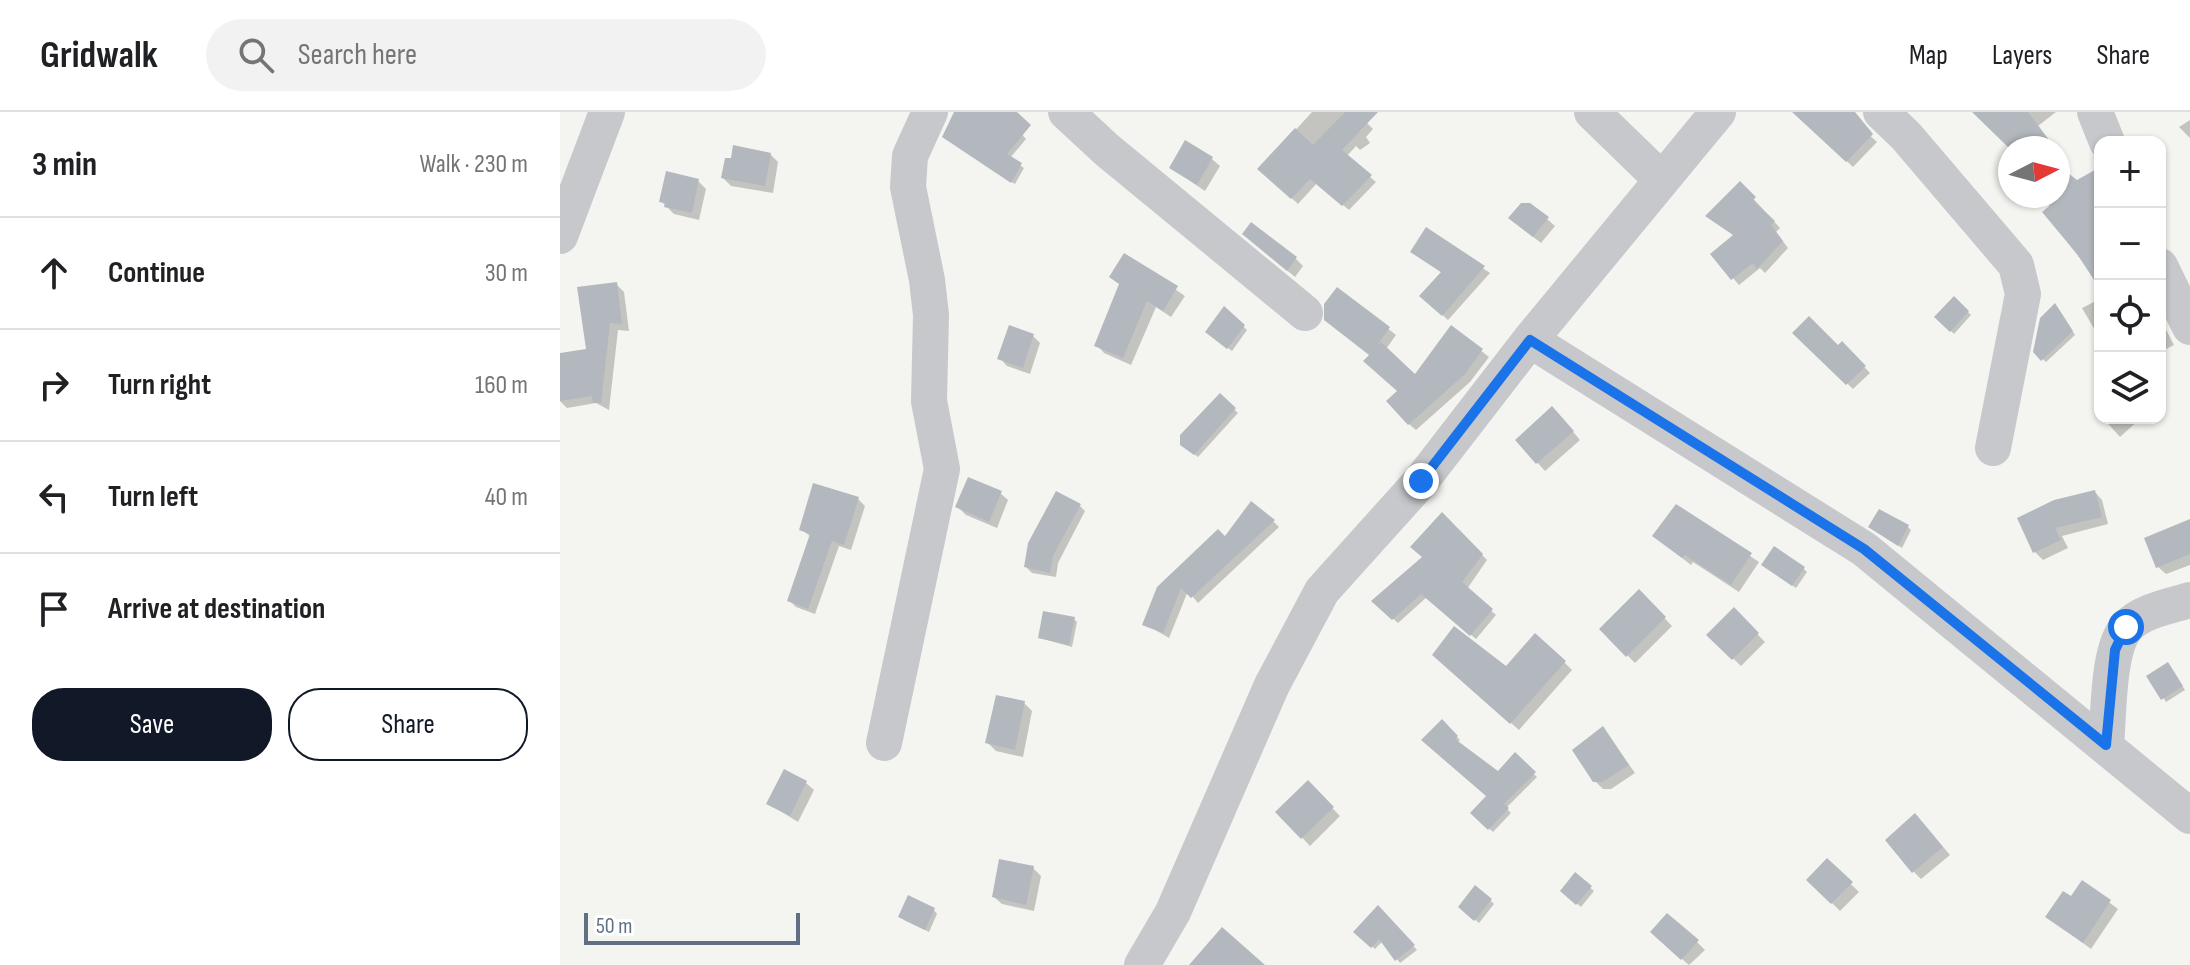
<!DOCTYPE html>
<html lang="en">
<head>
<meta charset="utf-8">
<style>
  :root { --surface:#fff; --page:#f2f2f2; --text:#202124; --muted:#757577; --line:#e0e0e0; --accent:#111827 }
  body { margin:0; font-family:"Sofia Sans Condensed",sans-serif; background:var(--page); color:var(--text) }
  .controls { position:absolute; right:24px; top:24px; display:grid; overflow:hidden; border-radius:16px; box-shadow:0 2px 6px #0004 }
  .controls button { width:72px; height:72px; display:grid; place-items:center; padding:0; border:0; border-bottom:2px solid var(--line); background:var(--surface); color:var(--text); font:40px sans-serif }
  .compass { position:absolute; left:1438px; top:24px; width:72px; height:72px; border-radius:50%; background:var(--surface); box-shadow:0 2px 6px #0004; rotate:84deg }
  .scale { position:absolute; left:24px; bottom:20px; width:216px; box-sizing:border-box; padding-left:8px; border:4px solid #606f84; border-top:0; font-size:22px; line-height:28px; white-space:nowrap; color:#606f84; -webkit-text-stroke:6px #fff; paint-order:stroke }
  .stop { position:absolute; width:24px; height:24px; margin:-18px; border:6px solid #1a73e8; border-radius:50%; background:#fff }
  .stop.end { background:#1a73e8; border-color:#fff; box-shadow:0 2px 8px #0008 }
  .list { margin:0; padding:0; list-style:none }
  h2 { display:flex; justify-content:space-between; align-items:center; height:104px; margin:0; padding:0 32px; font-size:34px }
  h2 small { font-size:26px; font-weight:400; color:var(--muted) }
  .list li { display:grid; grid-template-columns:52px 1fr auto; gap:24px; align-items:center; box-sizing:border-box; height:112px; padding:0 32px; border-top:2px solid var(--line) }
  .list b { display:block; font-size:30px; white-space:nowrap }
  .list em { font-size:26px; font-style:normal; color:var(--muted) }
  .actions { display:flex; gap:16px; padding:24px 32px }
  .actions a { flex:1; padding:18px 0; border:2px solid var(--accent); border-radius:32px; text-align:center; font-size:28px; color:var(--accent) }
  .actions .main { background:var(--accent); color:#fff }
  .icon { flex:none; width:44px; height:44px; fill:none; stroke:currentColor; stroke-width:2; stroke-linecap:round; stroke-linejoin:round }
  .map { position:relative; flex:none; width:1630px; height:853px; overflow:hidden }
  header { display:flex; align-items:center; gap:48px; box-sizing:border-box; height:112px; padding:0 40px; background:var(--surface); border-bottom:2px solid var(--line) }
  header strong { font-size:38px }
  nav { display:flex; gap:44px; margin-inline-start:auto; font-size:28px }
  .search { width:560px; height:72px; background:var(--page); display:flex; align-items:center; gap:20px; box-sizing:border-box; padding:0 28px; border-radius:44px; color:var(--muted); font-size:30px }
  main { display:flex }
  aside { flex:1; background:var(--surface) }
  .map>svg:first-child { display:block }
  .shadow { fill:#0003 }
  .building { fill:#b3b8be }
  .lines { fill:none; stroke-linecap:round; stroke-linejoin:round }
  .minor { stroke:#c6c8cc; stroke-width:36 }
  .route { stroke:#1a73e8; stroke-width:10 }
</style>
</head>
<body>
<header>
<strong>Gridwalk</strong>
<div class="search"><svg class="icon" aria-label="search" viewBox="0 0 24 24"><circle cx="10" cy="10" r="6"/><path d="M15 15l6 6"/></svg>Search here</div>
<nav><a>Map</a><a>Layers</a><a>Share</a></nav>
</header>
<main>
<aside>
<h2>3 min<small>Walk · 230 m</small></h2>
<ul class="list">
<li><svg class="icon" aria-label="ahead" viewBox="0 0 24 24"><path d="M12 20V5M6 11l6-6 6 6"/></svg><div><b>Continue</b></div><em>30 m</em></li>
<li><svg class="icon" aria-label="right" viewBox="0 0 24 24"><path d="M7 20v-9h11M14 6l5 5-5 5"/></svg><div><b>Turn right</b></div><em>160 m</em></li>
<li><svg class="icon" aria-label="left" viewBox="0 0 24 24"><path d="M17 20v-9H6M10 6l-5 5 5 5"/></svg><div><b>Turn left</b></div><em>40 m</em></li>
<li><svg class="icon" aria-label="arrive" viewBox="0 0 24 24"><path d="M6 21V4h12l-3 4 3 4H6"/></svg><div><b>Arrive at destination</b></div></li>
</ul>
<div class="actions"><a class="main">Save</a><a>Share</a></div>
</aside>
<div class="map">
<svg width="1630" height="853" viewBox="0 0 1630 853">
  <rect width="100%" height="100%" fill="#f4f5f0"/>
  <path class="shadow" d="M397,0H443L466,27L450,46L464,56L455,72L388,28Z
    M752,0H796L813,17L806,25L810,31L800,38L796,34L786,45L816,70L789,98L757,71L738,92L700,57Z
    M1234,0H1284L1317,30L1293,55Z
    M1414,0H1496L1478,14L1493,36H1452Z
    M1630,8V26L1619,15Z
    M210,42L218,50L213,81L171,74L163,66Z
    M652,47L660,54L645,79L611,56Z
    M1498,55L1517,71L1540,57V172L1484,100L1491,95L1477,84H1498Z
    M138,69L146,77L139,108L114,102L101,89Z
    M1180,72L1220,116L1216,120L1228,136L1205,161L1200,156L1179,173L1153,143L1175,124L1148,104Z
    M987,107L995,114L981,131L959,114Z
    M867,118L930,161L888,208L862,184L882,161L859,145Z
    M693,130L735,146L743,154L735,165Z
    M565,143L625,184L611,205L596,195L571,253L544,241L537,233L561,174Z
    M56,172L64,180L69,219L58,218L49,298L36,291L7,296L0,289V243L28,238Z
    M777,177L836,223L826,237L856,264L892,216L929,245L910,270L856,318L849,312L840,279L811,244Z
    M1394,187L1411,203L1394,222L1376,205Z
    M1540,187V224L1539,225L1522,196Z
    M664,197L687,218L672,239L651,224Z
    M1498,197L1515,223L1486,250L1475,240Z
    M1600,206L1614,233L1600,240Z
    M1235,221L1278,235L1282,232L1310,261L1293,277Z
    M472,223L480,231L470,262L447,254L440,246Z
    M660,284L678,301L638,345L626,336Z
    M1000,304L1020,328L985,359L957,328Z
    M1543,306H1581L1560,325Z
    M1535,380L1542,388L1548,412L1502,424L1508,436L1483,448L1475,440L1494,390Z
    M440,381L448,388L437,416L406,403L398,395Z
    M298,387L305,394L291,438L279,434L255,502L236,495L230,489L251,425L241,417Z
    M519,393L525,399L498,451L496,465L472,461L466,455Z
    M1116,394L1199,450L1179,480L1133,450L1131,453L1103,431Z
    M882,402L927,448L907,477L936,503L916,527L867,485L838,511L814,490L864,445Z
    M713,409L719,415L638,491L628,479L609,526L585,512L665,427Z
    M1348,415L1351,418L1342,436L1314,418Z
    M1630,422V453L1606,462L1598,455Z
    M1207,456H1243L1247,460L1236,476Z
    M1079,480L1112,514L1075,551L1041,517Z
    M1174,498L1205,530L1181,554L1149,523Z
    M514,507L517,510L512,535L480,526Z
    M882,550L946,557L1004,550L1012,558L959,618Z
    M1611,556L1625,578L1606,590L1589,564Z
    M464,591L472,599L463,645L436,639L428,631Z
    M882,610L900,628L897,631L938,661L955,643L977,665L946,696L951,701L933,720L913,701L928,684Z
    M1043,616L1075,661L1051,677H1043L1035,669Z
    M246,671L254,678L238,710L209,692Z
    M748,671L780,704L750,734L718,700Z
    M1363,711L1390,743L1361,767L1354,760Z
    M1267,749L1299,780L1280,799L1249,768Z
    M473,756L481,764L474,799L442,792L434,785Z
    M1015,763L1034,779L1021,795L1002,779Z
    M1523,771L1558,797L1531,837L1488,805L1512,787Z
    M930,788L934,792L919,811L904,798Z
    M818,795L857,838L840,851L823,829L815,837L796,820Z
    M374,798L377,802L369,820L344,808Z
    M1100,828L1137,830L1145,838L1129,853Z"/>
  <path class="building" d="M394,0H457L471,13L447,42L462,51L451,71L382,25Z
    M785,0H818L782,38L812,63L782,94L750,67L731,87L697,57L735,16L753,33Z
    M1232,0H1295L1313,22L1286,50Z
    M1412,0H1468L1495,36H1449Z
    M625,28L653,45L637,73L609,56Z
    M173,33L211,41L205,74L161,66L165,46H171Z
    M1498,53L1517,68L1540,55V177L1517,142L1482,100L1500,85Z
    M106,59L139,67L132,101L104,95L105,91L99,90Z
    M1180,69L1196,85L1193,88L1215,109L1211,113L1223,129L1197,157L1193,151L1171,168L1150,142L1173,123L1145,104Z
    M961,91H970L989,105L973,125L948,106Z
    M691,110L737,145L727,159L682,122Z
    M866,115L925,154L882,204L859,184L881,160L850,140Z
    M564,141L618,174L603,199L587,189L563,246L534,234L559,172L549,165Z
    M57,170L62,212L50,211L41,291H33L32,284L0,289V241L26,237L17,175Z
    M777,175L830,215L817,234L821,230L855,262L891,213L923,237L905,262L848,313L826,289L837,279L803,249L809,243L764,208V192Z
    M1394,184L1409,199L1390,220L1374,205Z
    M1495,191L1513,219L1481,249L1473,240L1480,206Z
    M664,194L685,213L667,237L645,220Z
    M1249,204L1278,233L1282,229L1306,254L1286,273L1232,221Z
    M449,213L474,222L463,256L437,247Z
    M660,281L676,296L634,343L620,333V323Z
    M992,294L1014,319L976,352L955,328Z
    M408,365L442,379L429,410L395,395Z
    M253,371L299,385L284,433L272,429L248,497L227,489L250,422L239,418Z
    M1535,378L1542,405L1495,416L1501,428L1473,441L1457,406L1494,388Z
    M496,379L521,392L493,444L490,461L464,455L468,431Z
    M691,389L715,408L631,486L621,476L603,521L582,513L597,475L658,417L665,424Z
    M1116,392L1192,441L1171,473L1125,443L1122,446L1092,424Z
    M1319,397L1349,413L1338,434L1308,415Z
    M882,400L923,442L902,470L933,497L910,524L861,482L832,508L811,489L862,445L850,435Z
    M1630,407V442L1596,456L1584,426Z
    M1214,434L1245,455L1232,474L1201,453Z
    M1079,477L1106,505L1066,545L1039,517Z
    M1174,495L1199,521L1172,548L1146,523Z
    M483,499L515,505L509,533L478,526Z
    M894,514L946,554L975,521L1006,549L950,612L872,543Z
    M1608,550L1623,574L1601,588L1586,564Z
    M436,583L465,589L455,638L425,631Z
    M882,607L898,624L895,627L938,659L955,640L976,660L944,692L949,696L928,718L910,701L926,684L861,628Z
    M1043,614L1069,653L1042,670H1033L1012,638Z
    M224,657L247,669L230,704L206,692Z
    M748,668L774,695L741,727L715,700Z
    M1355,701L1383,735L1352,761L1325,728Z
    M1267,746L1293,770L1271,792L1246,768Z
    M439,747L474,754L466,793L432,785Z
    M1015,760L1032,774L1016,793L1000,779Z
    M1522,768L1551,788L1523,831L1485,805L1503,779L1511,784Z
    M915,773L932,787L914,809L898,795Z
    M348,783L375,796L365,818L338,805Z
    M818,793L855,833L835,849L819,827L811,836L793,820Z
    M1107,801L1139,828L1121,848L1090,820Z
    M662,815L705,853H629Z"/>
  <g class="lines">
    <path class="minor" d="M506,0L547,38L745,201
      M1032,0L1102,68
      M1321,0L1346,24L1456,153L1463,182L1433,336
      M1535,0L1547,30
      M0,124L47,0
      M1600,154L1630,215
      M970,228L1304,437L1630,704
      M324,631L382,357L369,289L371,203L367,168L348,75L350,44L370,0
      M1546,633C1549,604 1547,537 1567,515C1581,499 1610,494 1630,488
      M582,853L613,800L712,573L762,479L861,369L970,228L1158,0"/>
  </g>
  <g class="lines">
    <path class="route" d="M861,369L970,228L1304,437L1546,633L1555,538L1566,515"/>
  </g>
</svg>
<div class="controls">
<button>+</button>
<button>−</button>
<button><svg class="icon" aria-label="locate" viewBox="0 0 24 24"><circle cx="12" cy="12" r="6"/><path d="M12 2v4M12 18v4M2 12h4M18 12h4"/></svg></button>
<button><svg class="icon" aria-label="layers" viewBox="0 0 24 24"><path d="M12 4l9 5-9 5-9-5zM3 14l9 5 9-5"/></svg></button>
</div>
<svg class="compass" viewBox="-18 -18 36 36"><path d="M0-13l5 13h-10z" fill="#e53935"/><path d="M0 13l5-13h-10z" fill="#757577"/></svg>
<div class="scale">50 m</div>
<div class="stop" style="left:1566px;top:515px"></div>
<div class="stop end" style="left:861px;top:369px"></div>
</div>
</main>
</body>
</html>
